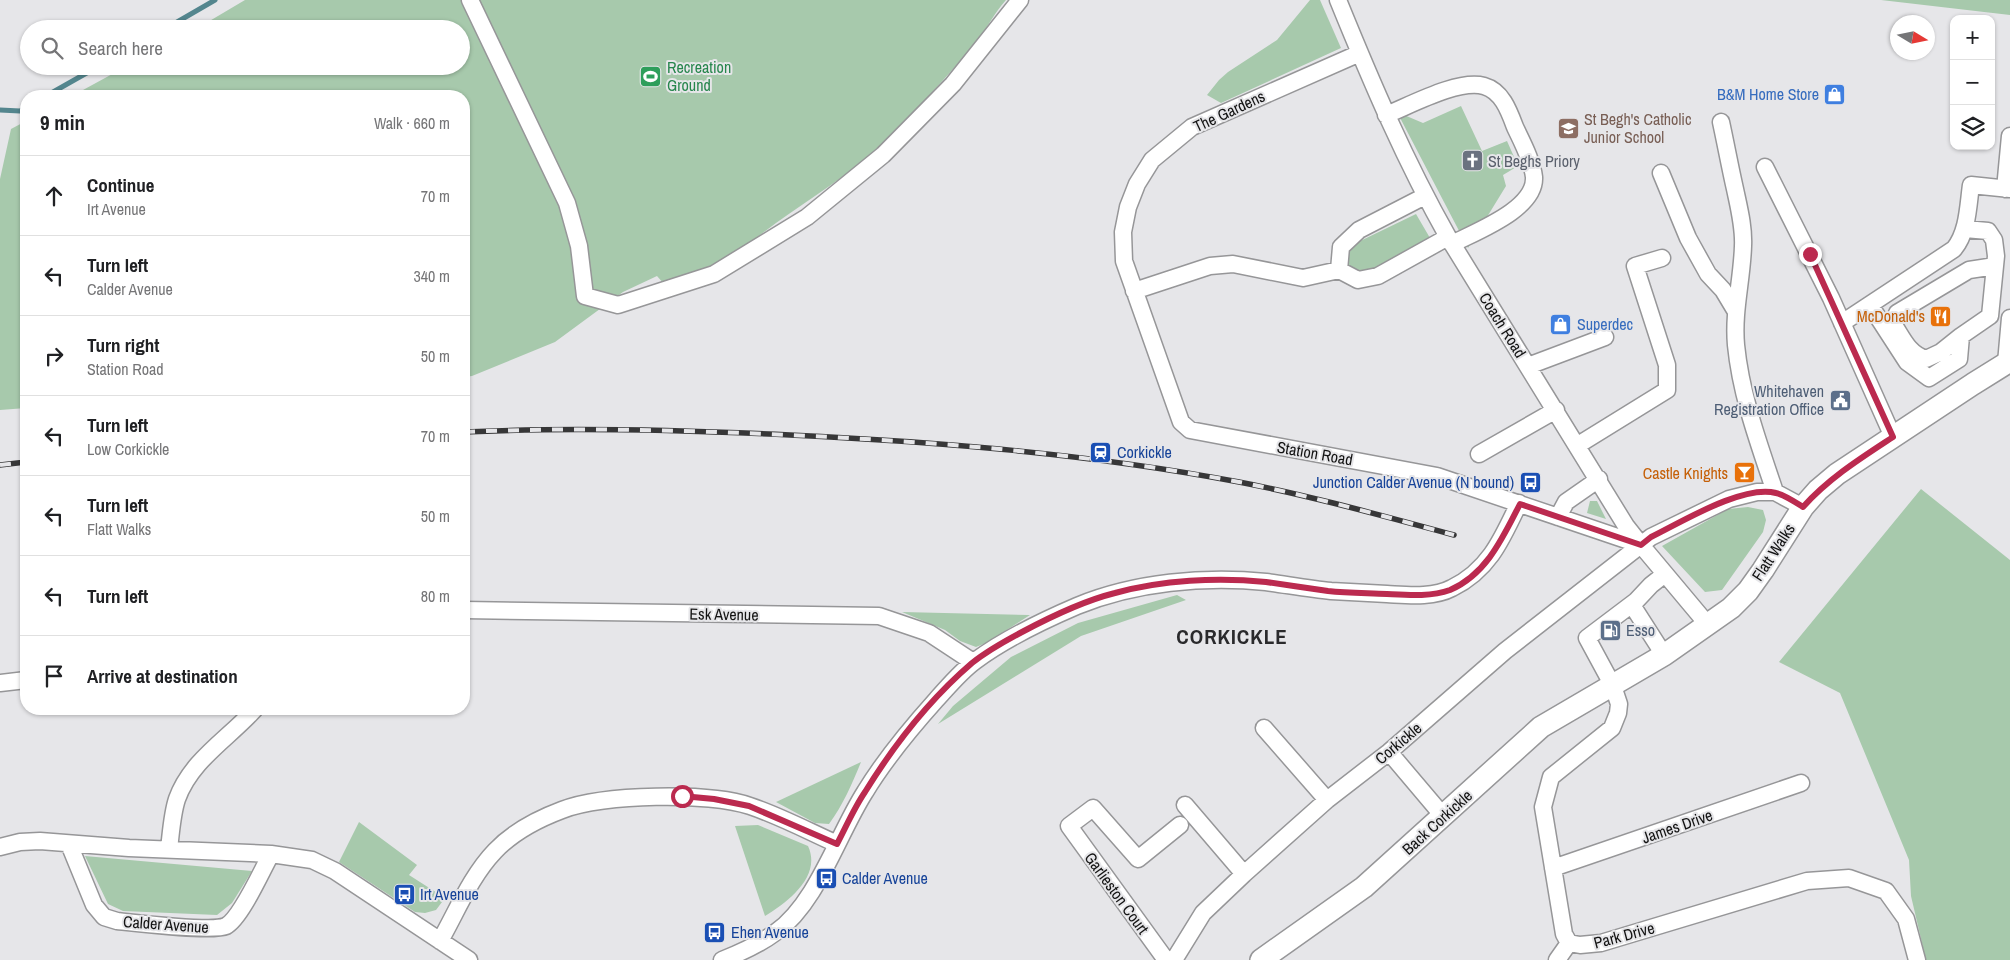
<!DOCTYPE html>
<html lang="en">
<head>
<meta charset="utf-8">
<style>
  :root { --surface:#fff; --page:#f2f2f2; --text:#202124; --muted:#757577; --line:#e0e0e0 }
  body { margin:0; font-family:"Archivo Narrow",sans-serif; background:var(--page); color:var(--text) }
  .controls { position:absolute; right:15px; top:15px; display:grid; overflow:hidden; border-radius:10px; box-shadow:0 1px 4px #0004 }
  .controls button { width:45px; height:45px; display:grid; place-items:center; padding:0; border:0; border-bottom:1px solid var(--line); background:var(--surface); color:var(--text); font:25px sans-serif }
  .compass { position:absolute; left:1890px; top:15px; width:45px; height:45px; border-radius:50%; background:var(--surface); box-shadow:0 1px 4px #0004; rotate:100deg }
  .stop { position:absolute; width:15px; height:15px; margin:-11px; border:4px solid #bb2a4f; border-radius:50%; background:#fff }
  .stop.end { background:#bb2a4f; border-color:#fff; box-shadow:0 1px 5px #0008 }
  .list { margin:0; padding:0; list-style:none }
  h2 { display:flex; justify-content:space-between; align-items:center; height:65px; margin:0; padding:0 20px; font-size:21px }
  h2 small { font-size:16px; font-weight:400; color:var(--muted) }
  .list li { display:grid; grid-template-columns:32px 1fr auto; gap:15px; align-items:center; box-sizing:border-box; height:80px; padding:0 20px; border-top:1px solid var(--line) }
  .list b { display:block; font-size:19px; white-space:nowrap }
  .list p { margin:0; font-size:16px; white-space:nowrap; color:var(--muted) }
  .list em { font-size:16px; font-style:normal; color:var(--muted) }
  .icon { flex:none; width:28px; height:28px; fill:none; stroke:currentColor; stroke-width:2; stroke-linecap:round; stroke-linejoin:round }
  .map { position:relative; flex:none; width:2010px; height:960px; overflow:hidden }
  .search { position:absolute; background:var(--surface); box-shadow:0 1px 4px #0004; left:20px; top:20px; width:450px; height:55px; display:flex; align-items:center; gap:12px; box-sizing:border-box; padding:0 18px; border-radius:28px; color:var(--muted); font-size:19px }
  .panel { position:absolute; background:var(--surface); box-shadow:0 1px 4px #0004; left:20px; top:90px; width:450px; height:625px; border-radius:20px }
  .map>svg:first-child { display:block }
  .green { fill:#a7c9ac }
  .lines { fill:none; stroke-linecap:round; stroke-linejoin:round }
  .stream { stroke:#54868e; stroke-width:5 }
  .minor-casing { stroke:#969698; stroke-width:19 }
  .major-casing { stroke:#969698; stroke-width:24 }
  .minor { stroke:#fff; stroke-width:16 }
  .major { stroke:#fff; stroke-width:21 }
  .rail-casing { stroke:#373738; stroke-width:5.5 }
  .rail { stroke:#e6e6e9; stroke-width:4; stroke-dasharray:11; stroke-linecap:butt }
  .route { stroke:#bb2a4f; stroke-width:6 }
  .labels { text-anchor:middle; stroke-width:4; stroke-linejoin:round; paint-order:stroke }
  .leisure-label { font-size:16px; fill:#27864d; stroke:#e6e6e9; text-anchor:start }
  .shop-label { font-size:16px; fill:#366cbe; stroke:#e6e6e9; text-anchor:end }
  .street-label { font-size:16px; fill:#131313; stroke:#e6e6e9 }
  .education-label { font-size:16px; fill:#785e54; stroke:#e6e6e9; text-anchor:start }
  .worship-label { font-size:16px; fill:#5b616d; stroke:#e6e6e9; text-anchor:start }
  .food-label { font-size:16px; fill:#c56008; stroke:#e6e6e9; text-anchor:end }
  .service-label { font-size:16px; fill:#4e5e75; stroke:#e6e6e9; text-anchor:end }
  .transit-label { font-size:16px; fill:#164399; stroke:#e6e6e9; text-anchor:start }
  .district-label { font-size:21px; font-weight:bold; letter-spacing:1px; fill:#2a2a2c; stroke:#e6e6e9 }
</style>
</head>
<body>
<div class="map">
<svg width="2010" height="960" viewBox="0 0 2010 960">
  <rect width="100%" height="100%" fill="#e6e6e9"/>
  <path class="green" d="M245,0H1006C994,13 988,27 978,40C947,77 914,113 880,146C849,175 811,198 776,223C749,243 721,265 690,278C682,281 672,282 664,284L657,276L623,292L555,342L472,376L464,377V96H72L127,66H461V29H196Z
    M1310,0H1320L1341,48L1221,103L1207,95L1219,80L1228,72L1277,40Z
    M1881,0H2010V15Z
    M1461,106L1482,151L1507,141L1518,166L1503,175L1506,186L1468,248L1397,112L1423,123Z
    M26,121V408L0,410V179L11,129Z
    M1416,214L1430,238L1367,272H1353L1345,266L1346,255L1354,244Z
    M1921,489L2010,560V960H1926L1911,896L1909,860L1840,693L1779,662Z
    M1590,501H1597L1606,519L1587,513Z
    M1748,507L1763,510L1766,520L1763,532L1722,590L1705,592L1662,546L1728,509Z
    M1177,595L1186,600L1081,636L938,724L953,706L1011,657L1078,623Z
    M902,612L1029,615H1030L986,643L976,647L960,641L945,630Z
    M861,762C852,784 843,805 829,824L815,823L776,802Z
    M359,822L417,865L409,875L445,898L436,910L425,913L415,912L339,862Z
    M758,825L808,846C822,876 788,902 765,916L735,826Z
    M85,856L252,871L232,903L217,915L123,911L108,904Z"/>
  <g class="lines">
    <path class="stream" d="M165,29L215,0
      M46,96L99,66
      M0,110L20,111L26,108"/>
    <defs>
      <path id="minor" d="M470,0L567,203L579,246L585,296L618,305L714,274L807,217L883,155L953,84L1020,0
        M1338,0C1371,81 1405,161 1448,237L1626,526L1641,545L1708,625
        M1360,53L1192,127L1152,160L1137,184L1128,207L1123,232L1124,261L1181,422L1190,430L1437,476L1641,545
        M1386,115C1411,105 1458,79 1484,86C1502,91 1509,111 1515,127C1522,142 1532,160 1534,177C1536,209 1477,231 1452,244
        M1721,122C1726,145 1730,167 1735,189C1739,208 1744,227 1743,246C1742,280 1733,311 1736,345C1741,396 1759,444 1775,492
        M1765,167L1831,298L1893,437
        M1661,173L1688,238L1708,274L1723,290L1735,310
        M2005,189L2010,136
        M1339,270L1341,247L1359,230L1425,196
        M1134,291L1210,266L1233,264L1303,278L1339,270L1358,280L1378,276L1448,237
        M1870,305L1907,362L1929,378L1959,359L1961,336L1990,316L1996,256L1994,240L1988,231L1965,229
        M1842,323L1954,249C1968,232 1968,206 1971,185L2010,189
        M1961,336L1941,352L1926,359C1909,354 1903,339 1894,325L1897,313L1969,270L1995,266
        M2006,363L2010,318
        M1528,366L1605,337
        M1578,445L1667,390V365L1635,266L1662,258
        M1479,454L1556,410
        M1558,517L1566,502L1599,479
        M1665,574L1651,585L1636,601L1587,638L1613,686L1619,704L1618,713L1612,728L1551,777L1543,807L1564,934L1569,943L1580,945L1601,943L1807,881L1849,878L1886,891L1906,919L1917,960
        M1632,605L1664,655
        M464,610L879,616L929,633L973,662
        M0,683L26,680
        M1264,728L1327,800
        M1389,752L1444,817
        M1185,805L1244,874
        M69,844L94,905L104,917L117,921C136,923 213,932 226,926C241,918 262,870 271,854
        M0,847L20,842L40,841L129,848L271,854L312,860L335,871L469,960
        M169,849C171,833 172,814 177,799C191,760 228,739 255,709
        M1553,868L1801,783
        M440,941C457,911 471,876 495,851C513,832 538,819 562,810C603,794 709,792 750,806C780,816 808,831 837,844
        M722,960C740,953 760,944 776,932C817,903 838,834 865,792C885,759 910,729 936,700C948,687 960,672 975,661C1006,638 1042,621 1077,606C1135,582 1204,576 1266,582C1288,585 1310,589 1331,591C1350,592 1368,593 1387,594C1407,595 1433,598 1452,588C1489,570 1502,539 1519,503
        M1166,960L1069,826L1093,808L1138,859L1180,825
        M1174,960L1203,913L1244,874L1327,800L1389,752L1505,651L1651,537L1729,499L1757,492H1775L1803,507
        M1557,960L1569,943"/>
      <path id="major" d="M1261,960L1364,887L1541,727L1664,655L1731,608L1748,591L1763,570L1803,507L1818,490L1837,474L1973,384L2010,361"/>
    </defs>
    <use href="#minor" class="minor-casing"/>
    <use href="#major" class="major-casing"/>
    <use href="#minor" class="minor"/>
    <use href="#major" class="major"/>
    <defs>
      <path id="rail" d="M464,432C573,427 681,430 790,435C941,442 1091,454 1239,482C1312,496 1383,516 1454,535
        M0,465L26,462"/>
    </defs>
    <use href="#rail" class="rail-casing"/>
    <use href="#rail" class="rail"/>
  </g>
  <g class="lines">
    <path class="route" d="M682,796L714,799L749,806L837,844C846,827 854,808 865,792C894,745 930,699 972,663C987,651 1005,641 1022,632C1052,616 1083,601 1115,593C1162,580 1217,577 1266,582C1287,585 1307,588 1328,591C1348,593 1368,593 1387,594C1407,595 1431,597 1450,590C1487,574 1503,537 1520,504L1641,545L1651,537C1680,523 1743,484 1776,493C1785,495 1795,502 1803,507C1829,478 1861,458 1893,437L1810,254"/>
  </g>
  <defs>
    <symbol id="stadium-square" viewBox="-11 -11 22 22"><rect x="-9" y="-9" width="18" height="18" rx="4" fill="#2e9e5b" stroke="#e6e6e9"/><path d="M0-5a6.5 5 0 1 0 0 10a6.5 5 0 1 0 0-10ZM-3.5-1.8h7v3.6h-7Z" fill="#fff"/></symbol>
    <symbol id="shop-square" viewBox="-11 -11 22 22"><rect x="-9" y="-9" width="18" height="18" rx="4" fill="#3f7fe0" stroke="#e6e6e9"/><path d="M-5-2.5h2.3a2.7 3.5 0 0 1 5.4 0H5L5.5 6h-11ZM-1.5-2.5h3a1.5 2.3 0 0 0-3 0Z" fill="#fff"/></symbol>
    <symbol id="school-square" viewBox="-11 -11 22 22"><rect x="-9" y="-9" width="18" height="18" rx="4" fill="#8d6e63" stroke="#e6e6e9"/><path d="M0-5L7-2L0 1L-7-2ZM-4 1L0 2.5L4 1V4Q0 6-4 4Z" fill="#fff"/></symbol>
    <symbol id="church-square" viewBox="-11 -11 22 22"><rect x="-9" y="-9" width="18" height="18" rx="4" fill="#6b7280" stroke="#e6e6e9"/><path d="M-1.2-6h2.4v3.5h3.3v2.4h-3.3V6h-2.4V-.1h-3.3v-2.4h3.3Z" fill="#fff"/></symbol>
    <symbol id="restaurant-square" viewBox="-11 -11 22 22"><rect x="-9" y="-9" width="18" height="18" rx="4" fill="#e8710a" stroke="#e6e6e9"/><path d="M-5-6h1v4h1v-4h1v4h1v-4h1v5L-1.5 .5V6h-2V.5L-5-1ZM5-6V6H3V1.5H1.5Q1.5-4 5-6Z" fill="#fff"/></symbol>
    <symbol id="civic-square" viewBox="-11 -11 22 22"><rect x="-9" y="-9" width="18" height="18" rx="4" fill="#5c6f8a" stroke="#e6e6e9"/><path d="M-.6-6.5H3V-4.5H.6V-3L4-1V1h2V6H-6V1h2V-1L-.6-3ZM-1.2 2.5V6h2.4V2.5Z" fill="#fff"/></symbol>
    <symbol id="station-square" viewBox="-11 -11 22 22"><rect x="-9" y="-9" width="18" height="18" rx="4" fill="#1a4fb4" stroke="#e6e6e9"/><path d="M-3-6H3Q5-6 5-4V2Q5 4 3 4L4.5 6H3L1.5 4h-3L-3 6H-4.5L-3 4Q-5 4-5 2V-4Q-5-6-3-6ZM-3.5-4v3h7v-3ZM-3.5 1v1.5H-2V1ZM2 1v1.5H3.5V1Z" fill="#fff"/></symbol>
    <symbol id="bar-square" viewBox="-11 -11 22 22"><rect x="-9" y="-9" width="18" height="18" rx="4" fill="#e8710a" stroke="#e6e6e9"/><path d="M-6-5H6L.8 .8V4.5H3.5V6h-7V4.5H-.8V.8Z" fill="#fff"/></symbol>
    <symbol id="bus-square" viewBox="-11 -11 22 22"><rect x="-9" y="-9" width="18" height="18" rx="4" fill="#1a4fb4" stroke="#e6e6e9"/><path d="M-5-6H5V4H4V6H2V4H-2V6H-4V4H-5ZM-3.5-4V0h7V-4ZM-3.5 1.2v1.5H-2V1.2ZM2 1.2v1.5H3.5V1.2Z" fill="#fff"/></symbol>
    <symbol id="fuel-square" viewBox="-11 -11 22 22"><rect x="-9" y="-9" width="18" height="18" rx="4" fill="#5c6f8a" stroke="#e6e6e9"/><path d="M-5.5-6h7V0h2V4h1.3V-2.5L3-4.5l.8-.8L6-3V5H2.5V1h-1V6h-7ZM-4.2-4.7v3.2H.2V-4.7Z" fill="#fff"/></symbol>
  </defs>
  <g fill-rule="evenodd">
    <use href="#stadium-square" x="638" y="64" width="25" height="25"/>
    <use href="#shop-square" x="1822" y="82" width="25" height="25"/>
    <use href="#school-square" x="1556" y="116" width="25" height="25"/>
    <use href="#church-square" x="1460" y="148" width="25" height="25"/>
    <use href="#restaurant-square" x="1928" y="304" width="25" height="25"/>
    <use href="#shop-square" x="1548" y="312" width="25" height="25"/>
    <use href="#civic-square" x="1828" y="388" width="25" height="25"/>
    <use href="#station-square" x="1088" y="440" width="25" height="25"/>
    <use href="#bar-square" x="1732" y="460" width="25" height="25"/>
    <use href="#bus-square" x="1518" y="470" width="25" height="25"/>
    <use href="#fuel-square" x="1598" y="618" width="25" height="25"/>
    <use href="#bus-square" x="814" y="866" width="25" height="25"/>
    <use href="#bus-square" x="392" y="882" width="25" height="25"/>
    <use href="#bus-square" x="702" y="920" width="25" height="25"/>
  </g>
  <g class="labels">
    <g class="leisure-label">
      <text x="667" y="73">Recreation<tspan x="667" dy="18">Ground</tspan></text>
    </g>
    <g class="shop-label">
      <text x="1819" y="100">B&amp;M Home Store</text>
      <text x="1577" y="330" text-anchor="start">Superdec</text>
    </g>
    <g class="street-label">
      <text transform="translate(1229 111) rotate(-25)" y="6">The Gardens</text>
      <text transform="translate(1503 325) rotate(58)" y="6">Coach Road</text>
      <text transform="translate(1315 453) rotate(10)" y="6">Station Road</text>
      <text transform="translate(1773 552) rotate(-57)" y="6">Flatt Walks</text>
      <text transform="translate(724 614) rotate(1)" y="6">Esk Avenue</text>
      <text transform="translate(1398 743) rotate(-40)" y="6">Corkickle</text>
      <text transform="translate(1437 822) rotate(-42)" y="6">Back Corkickle</text>
      <text transform="translate(1677 826) rotate(-19)" y="6">James Drive</text>
      <text transform="translate(1117 893) rotate(54)" y="6">Garlieston Court</text>
      <text transform="translate(166 924) rotate(4)" y="6">Calder Avenue</text>
      <text transform="translate(1624 935) rotate(-15)" y="6">Park Drive</text>
    </g>
    <g class="education-label">
      <text x="1584" y="125">St Begh's Catholic<tspan x="1584" dy="18">Junior School</tspan></text>
    </g>
    <g class="worship-label">
      <text x="1488" y="167">St Beghs Priory</text>
    </g>
    <g class="food-label">
      <text x="1925" y="322">McDonald's</text>
      <text x="1728" y="479">Castle Knights</text>
    </g>
    <g class="service-label">
      <text x="1824" y="397">Whitehaven<tspan x="1824" dy="18">Registration Office</tspan></text>
      <text x="1626" y="636" text-anchor="start">Esso</text>
    </g>
    <g class="transit-label">
      <text x="1117" y="458">Corkickle</text>
      <text x="1514" y="488" text-anchor="end">Junction Calder Avenue (N bound)</text>
      <text x="842" y="884">Calder Avenue</text>
      <text x="420" y="900">Irt Avenue</text>
      <text x="731" y="938">Ehen Avenue</text>
    </g>
    <g class="district-label">
      <text x="1232" y="644">CORKICKLE</text>
    </g>
  </g>
</svg>
<div class="controls">
<button>+</button>
<button>−</button>
<button><svg class="icon" aria-label="layers" viewBox="0 0 24 24"><path d="M12 4l9 5-9 5-9-5zM3 14l9 5 9-5"/></svg></button>
</div>
<svg class="compass" viewBox="-18 -18 36 36"><path d="M0-13l5 13h-10z" fill="#e53935"/><path d="M0 13l5-13h-10z" fill="#757577"/></svg>
<div class="stop" style="left:682px;top:796px"></div>
<div class="stop end" style="left:1810px;top:254px"></div>
<div class="search"><svg class="icon" aria-label="search" viewBox="0 0 24 24"><circle cx="10" cy="10" r="6"/><path d="M15 15l6 6"/></svg>Search here</div>
<section class="panel">
<h2>9 min<small>Walk · 660 m</small></h2>
<ul class="list">
<li><svg class="icon" aria-label="ahead" viewBox="0 0 24 24"><path d="M12 20V5M6 11l6-6 6 6"/></svg><div><b>Continue</b><p>Irt Avenue</p></div><em>70 m</em></li>
<li><svg class="icon" aria-label="left" viewBox="0 0 24 24"><path d="M17 20v-9H6M10 6l-5 5 5 5"/></svg><div><b>Turn left</b><p>Calder Avenue</p></div><em>340 m</em></li>
<li><svg class="icon" aria-label="right" viewBox="0 0 24 24"><path d="M7 20v-9h11M14 6l5 5-5 5"/></svg><div><b>Turn right</b><p>Station Road</p></div><em>50 m</em></li>
<li><svg class="icon" aria-label="left" viewBox="0 0 24 24"><path d="M17 20v-9H6M10 6l-5 5 5 5"/></svg><div><b>Turn left</b><p>Low Corkickle</p></div><em>70 m</em></li>
<li><svg class="icon" aria-label="left" viewBox="0 0 24 24"><path d="M17 20v-9H6M10 6l-5 5 5 5"/></svg><div><b>Turn left</b><p>Flatt Walks</p></div><em>50 m</em></li>
<li><svg class="icon" aria-label="left" viewBox="0 0 24 24"><path d="M17 20v-9H6M10 6l-5 5 5 5"/></svg><div><b>Turn left</b></div><em>80 m</em></li>
<li><svg class="icon" aria-label="arrive" viewBox="0 0 24 24"><path d="M6 21V4h12l-3 4 3 4H6"/></svg><div><b>Arrive at destination</b></div></li>
</ul>
</section>
</div>
</body>
</html>
